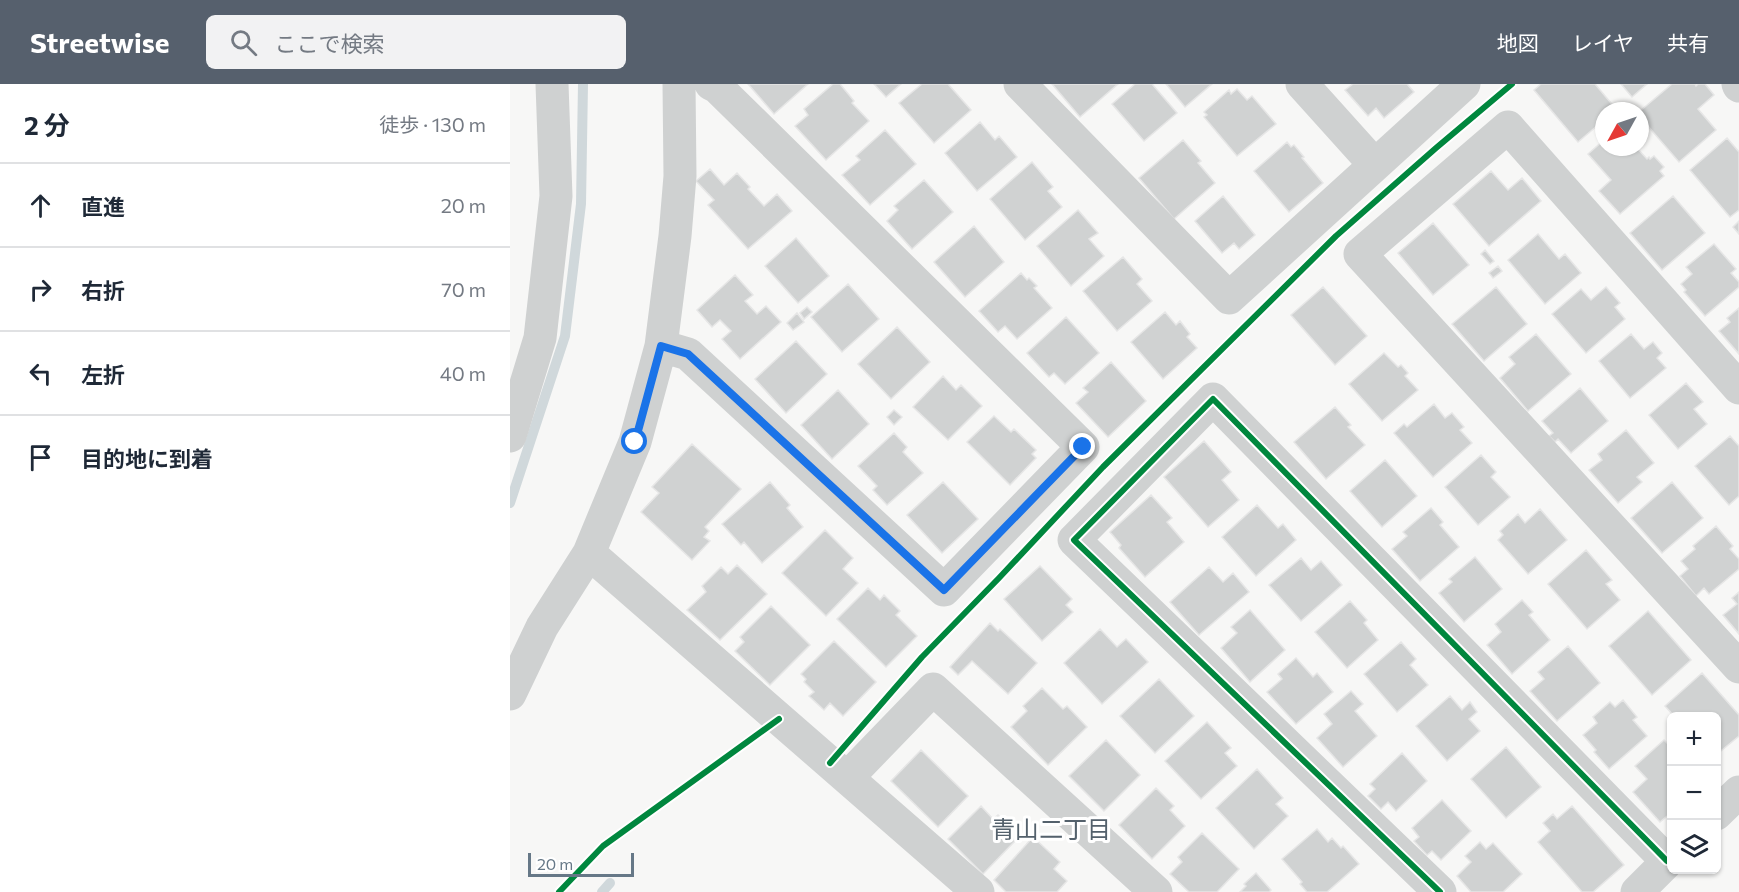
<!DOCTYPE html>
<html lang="ja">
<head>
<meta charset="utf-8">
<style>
  :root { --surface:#fff; --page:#f2f2f3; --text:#1f2937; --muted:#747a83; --line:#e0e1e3; --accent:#56606d }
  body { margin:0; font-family:Commissioner,"Noto Sans JP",sans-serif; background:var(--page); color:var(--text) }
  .controls { position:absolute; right:18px; bottom:18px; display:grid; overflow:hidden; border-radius:9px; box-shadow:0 2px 4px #0004 }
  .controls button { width:54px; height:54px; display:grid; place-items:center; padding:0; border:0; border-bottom:2px solid var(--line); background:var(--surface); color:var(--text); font:30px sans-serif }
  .compass { position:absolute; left:1085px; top:18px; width:54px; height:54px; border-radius:50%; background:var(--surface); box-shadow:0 2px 4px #0004; rotate:230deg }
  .scale { position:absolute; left:18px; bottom:15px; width:106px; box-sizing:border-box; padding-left:6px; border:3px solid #667887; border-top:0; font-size:16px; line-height:21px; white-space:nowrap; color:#667887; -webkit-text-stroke:4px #fff; paint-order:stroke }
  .stop { position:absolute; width:18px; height:18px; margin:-14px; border:4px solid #1a73e8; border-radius:50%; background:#fff }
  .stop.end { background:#1a73e8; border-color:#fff; box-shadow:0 2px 6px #0008 }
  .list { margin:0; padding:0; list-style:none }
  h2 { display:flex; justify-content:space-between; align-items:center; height:78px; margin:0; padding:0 24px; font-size:26px }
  h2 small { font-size:20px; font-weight:400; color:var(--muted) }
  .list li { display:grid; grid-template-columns:39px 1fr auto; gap:18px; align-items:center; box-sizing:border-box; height:84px; padding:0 24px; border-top:2px solid var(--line) }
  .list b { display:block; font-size:22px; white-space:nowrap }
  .list em { font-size:20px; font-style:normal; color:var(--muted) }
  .icon { flex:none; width:33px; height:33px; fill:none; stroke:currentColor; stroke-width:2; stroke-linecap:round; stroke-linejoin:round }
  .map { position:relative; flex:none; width:1229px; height:808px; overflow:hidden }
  header { display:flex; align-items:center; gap:36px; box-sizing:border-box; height:84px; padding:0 30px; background:var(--accent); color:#fff }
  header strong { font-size:28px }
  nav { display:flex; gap:33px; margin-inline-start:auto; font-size:21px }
  .search { width:420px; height:54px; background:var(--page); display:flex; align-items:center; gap:15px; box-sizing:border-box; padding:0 21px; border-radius:9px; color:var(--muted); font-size:22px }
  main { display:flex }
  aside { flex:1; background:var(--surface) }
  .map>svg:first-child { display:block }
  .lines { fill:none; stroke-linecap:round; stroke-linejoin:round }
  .stream { stroke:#d0d8db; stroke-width:10 }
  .building { fill:#d0d2d2; stroke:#e6e6e6; stroke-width:1.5 }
  .street { stroke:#cfd1d1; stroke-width:33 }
  .cycleway-casing { stroke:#fff; stroke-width:10 }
  .cycleway { stroke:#00873e; stroke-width:6 }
  .route { stroke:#1a73e8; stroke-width:8 }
  .labels { text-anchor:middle; stroke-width:6; stroke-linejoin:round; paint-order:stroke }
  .neighbourhood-label { font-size:24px; fill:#54616c; stroke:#fff }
</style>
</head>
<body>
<header>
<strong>Streetwise</strong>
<div class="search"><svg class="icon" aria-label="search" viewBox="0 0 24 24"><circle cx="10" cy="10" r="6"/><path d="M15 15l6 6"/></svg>ここで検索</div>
<nav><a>地図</a><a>レイヤ</a><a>共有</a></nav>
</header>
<main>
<aside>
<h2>2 分<small>徒歩 · 130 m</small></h2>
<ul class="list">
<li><svg class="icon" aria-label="ahead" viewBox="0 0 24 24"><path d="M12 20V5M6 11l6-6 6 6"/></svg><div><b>直進</b></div><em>20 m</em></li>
<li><svg class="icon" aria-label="right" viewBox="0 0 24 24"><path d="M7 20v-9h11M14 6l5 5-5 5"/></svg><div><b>右折</b></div><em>70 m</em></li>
<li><svg class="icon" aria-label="left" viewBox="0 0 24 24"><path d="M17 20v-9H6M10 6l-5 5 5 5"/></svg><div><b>左折</b></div><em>40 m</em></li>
<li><svg class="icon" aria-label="arrive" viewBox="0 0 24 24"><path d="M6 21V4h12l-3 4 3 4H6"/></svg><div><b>目的地に到着</b></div></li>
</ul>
</aside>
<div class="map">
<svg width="1229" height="808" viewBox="0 0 1229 808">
  <rect width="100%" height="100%" fill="#f7f7f6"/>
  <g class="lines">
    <path class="stream" d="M0,419L55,252L71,120L73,0
      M92,808L100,799"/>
  </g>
  <path class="building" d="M238,0H298L264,30Z
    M323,0H330L344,17L342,19L359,37L316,76L285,42L298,31L294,25Z
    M364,0H391L376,13Z
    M412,0H438L461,26L424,59L389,19Z
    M542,0H608L570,33Z
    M625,0H642L667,29L634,57L602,20Z
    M656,0H702L675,23Z
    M843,0H897L904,8L874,34L866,24L858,32L835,6Z
    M1031,0H1085L1106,25L1104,27H1094V36L1068,58L1024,6Z
    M1111,0H1137L1122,13Z
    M1162,0H1185L1186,2L1188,0H1195L1204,11L1188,25L1206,46L1169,78L1130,33V27Z
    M727,5L737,16L742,12L766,40L727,72L694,33L697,31L694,28L719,6L721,10Z
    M470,38L485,56L489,52L507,73L467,107L435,69Z
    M375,46L406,80L360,121L332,91L350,76L346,72Z
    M1217,54L1229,68V126L1220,133L1180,86Z
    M673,56L691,77L688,79L705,99L664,135L629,94Z
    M1094,56V63H1126L1137,75L1139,73L1140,75L1144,72L1154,83L1150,87L1154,92L1110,130L1089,107L1101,96L1078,70Z
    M777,58L781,63L784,61L794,73L792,74L813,99L779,128L744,87Z
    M522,78L543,103L538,107L552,123L515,156L480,115Z
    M200,85L214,101L227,89L240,103L238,105L254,122L267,110L282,127L238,165L198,121L204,116L186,97Z
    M981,87L998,106L1012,94L1031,117L979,162L943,120Z
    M414,96L443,128L402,165L377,137L388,126L384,122Z
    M713,112L745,151L729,165L724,159L712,169L685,137Z
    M1163,112L1195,149L1152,186L1120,149Z
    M568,126L588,149L579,155L594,172L561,202L527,162Z
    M1229,137V150L1223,143Z
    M923,139L959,181L923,211L888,169Z
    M464,142L494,178L455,213L424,178Z
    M1028,150L1049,175L1055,170L1071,189L1035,220L998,176Z
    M286,154L319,192L288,219L255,182Z
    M1204,160L1226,185L1221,189L1229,198V203L1195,232L1174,208L1176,206L1171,200L1182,190L1176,183Z
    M975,166L984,177L980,180L971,170Z
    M613,173L632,195L627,200L642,217L607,247L573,207Z
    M988,182L992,187L983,194L979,189Z
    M511,189L517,196L519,194L527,202L524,204L542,224L507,255L495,242L488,248L469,227Z
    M225,191L243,211L235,217L247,230L256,222L271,238L230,275L212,255L221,247L210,236L202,243L187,226Z
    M338,200L369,235L332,268L301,233Z
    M813,203L857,252L825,281L781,231Z
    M986,203L1017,240L974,277L942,240Z
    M1096,203L1110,219L1105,223L1115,235L1076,269L1042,230L1071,205L1081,216Z
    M297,223L302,228L294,235L290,229Z
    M1229,224V270L1209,247L1220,238L1217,234Z
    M655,228L666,241L670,237L680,250L677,253L687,264L653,295L621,258Z
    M287,229L294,238L283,246L277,239Z
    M556,233L589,269L555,300L544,289L539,293L517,269Z
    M387,243L420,278L381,315L348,280Z
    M1026,250L1061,290L1018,327L990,294L1005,280L999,273Z
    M1121,250L1134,265L1143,258L1152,269L1147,274L1156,284L1120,314L1089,277Z
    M286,257L317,290L276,329L245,295Z
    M874,269L888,283L891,281L898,289L895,292L908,306L872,337L839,300Z
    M601,278L636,317L598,353L566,319L578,308L573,304Z
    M433,292L446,306L451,301L472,322L438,356L403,323Z
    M1176,299L1193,318L1184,325L1197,340L1168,365L1139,331Z
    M1070,304L1098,337L1061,369L1048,355L1045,358L1039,352L1043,349L1032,337Z
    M328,306L359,340L322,375L291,341Z
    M924,320L935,334L942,329L954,343L950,346L962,359L923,393L884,349L894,340L897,343Z
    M825,323L841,341L838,343L855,361L816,395L784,358Z
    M384,326L392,333L384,341L377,333Z
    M484,332L501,348L504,345L526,366L522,370L526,374L500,401L457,358Z
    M1116,346L1144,379L1127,393L1132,398L1108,419L1079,386L1092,376L1088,370Z
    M384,349L397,363L393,368L413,389L377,421L363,406L367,402L348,382Z
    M1220,352L1229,362V412L1219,421L1185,382Z
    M694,357L721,388L712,396L729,416L698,443L654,393Z
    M182,360L231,405L195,443L199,447L194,453L200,457L182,476L131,428L149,409L142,403Z
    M971,371L986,388L981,393L1000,413L968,441L935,403Z
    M875,376L907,412L872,443L840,407Z
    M260,398L280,421L277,424L293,443L252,479L234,458L231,461L212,440Z
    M433,398L468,435L432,469L397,431Z
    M1162,398L1193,434L1152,469L1121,434Z
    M641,411L662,434L657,438L674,458L635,493L609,464L611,461L600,448Z
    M747,421L768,444L773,440L786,456L746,492L712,453Z
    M921,424L933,438L930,441L949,463L910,497L882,465L897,452L893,448Z
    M1030,425L1057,456L1018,490L988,456L993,451L990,447L1008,430L1015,439Z
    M1206,442L1223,462L1220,465L1229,475V485L1199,510L1194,504L1186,512L1170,492L1178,485L1171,477L1185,465L1183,462Z
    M315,446L343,474L333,485L348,499L316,532L272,489Z
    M1076,466L1102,496L1096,500L1110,516L1077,545L1038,500Z
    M965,473L992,505L954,538L929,509L942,498L939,495Z
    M791,474L801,486L811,477L832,501L791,537L759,501Z
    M227,481L257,510L210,556L177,526L196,508L192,502L211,483L218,490Z
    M530,482L562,515L556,521L563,528L532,557L494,515Z
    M699,483L713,498L723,489L739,508L689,551L660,518Z
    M358,504L370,516L374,511L390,527L386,531L407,552L376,583L327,535Z
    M1229,508V550L1213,531L1227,520L1222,514Z
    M1012,516L1023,528L1019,531L1040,556L1002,590L977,561L991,548L985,540Z
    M840,517L857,536L854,539L868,556L837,584L805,548Z
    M261,522L300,561L260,601L225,567L234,558L230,553Z
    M740,526L775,566L740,598L711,564L727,549L721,543Z
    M1138,527L1181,576L1142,611L1099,562Z
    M480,539L488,547L490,545L527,579L498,610L462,577L448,591L440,583Z
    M590,545L607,563L616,555L638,578L592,620L554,579Z
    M324,557L366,598L333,632L320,619L314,626L299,612L304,608L294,598L296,595L291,590Z
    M891,558L906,575L900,581L918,601L887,628L854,590Z
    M1058,562L1090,599L1047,637L1020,607L1034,595L1028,588Z
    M786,574L803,593L807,589L823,608L786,640L757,608L772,595L768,590Z
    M1192,589L1229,631V652L1206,671V632H1164L1155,622Z
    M649,595L684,632L645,669L610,632Z
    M532,604L553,625L557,622L577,643L538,681L501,643L517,627L513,622Z
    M841,607L853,620L845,627L867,652L833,683L807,654L822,640L814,630Z
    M940,612L952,626L960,618L967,628L959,635L970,647L937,677L906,642Z
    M1113,616L1127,633L1123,636L1137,652L1099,685L1084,668L1086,666L1073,651L1087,639L1083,633L1100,618L1105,623Z
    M697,638L721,664L715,669L727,682L691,715L655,677Z
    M596,656L630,691L594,727L559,692Z
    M1154,656L1162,664V728L1150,738L1123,708L1137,695L1125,682Z
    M996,663L1031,703L996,734L961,695Z
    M411,666L458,712L428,743L381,697Z
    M892,669L917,697L886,727L878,718L871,725L858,712L865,705L860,700Z
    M747,685L773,714L766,720L778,732L744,765L706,724Z
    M646,704L664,722L660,726L675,742L642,775L609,741Z
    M932,716L961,747L931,776L922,767L917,771L904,757L909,753L902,744Z
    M471,722L483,735L488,731L496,739L491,743L505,757L473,790L438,755Z
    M1062,722L1114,781L1083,808H1072L1028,758L1040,747L1033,739L1043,730L1047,735Z
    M807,745L818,758L822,754L831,764L833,762L849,780L817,808H797L790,800L792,798L772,775Z
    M692,749L729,785L707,808H679L660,790L672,778L668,773Z
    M523,753L550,778L544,785L557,797L547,808H496L484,796Z
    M970,758L976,765L983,759L1012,790L993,808H961L947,792L961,778L955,772Z
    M746,789L761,806L759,808H730L736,802L734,800Z"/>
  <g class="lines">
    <path class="street" d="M510,0L719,214L954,0
      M792,0L864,80
      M1228,0L1229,2
      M151,262L178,270L434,506L573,363L207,3L201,0
      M1229,304L998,43L850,170L1229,583
      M0,352L30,254L46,112L42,0
      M79,469L468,808
      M0,610L32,543L79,469L125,358L151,262L165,152L170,92L169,0
      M337,694L423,605L646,808
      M1206,730L1229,708
      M930,808L564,456L703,315L1157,777
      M1127,808L1162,773"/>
    <defs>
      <path id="cycleway" d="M320,679L412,573L489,494L593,383L826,152L926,64L1002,0
        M49,808L93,762L269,635
        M930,808L564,456L703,315L1157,777"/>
    </defs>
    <use href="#cycleway" class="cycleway-casing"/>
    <use href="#cycleway" class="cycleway"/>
  </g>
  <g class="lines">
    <path class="route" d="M125,358L151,262L178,270L434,506L573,363"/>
  </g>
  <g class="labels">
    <g class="neighbourhood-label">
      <text x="541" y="754">青山二丁目</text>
    </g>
  </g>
</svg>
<div class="controls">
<button>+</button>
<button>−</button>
<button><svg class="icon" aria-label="layers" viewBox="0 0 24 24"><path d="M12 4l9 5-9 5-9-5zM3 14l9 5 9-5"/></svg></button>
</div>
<svg class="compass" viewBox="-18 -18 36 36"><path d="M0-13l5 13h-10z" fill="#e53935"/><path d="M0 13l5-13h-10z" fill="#747a83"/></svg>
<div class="scale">20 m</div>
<div class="stop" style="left:125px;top:358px"></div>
<div class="stop end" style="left:573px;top:363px"></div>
</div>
</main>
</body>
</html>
